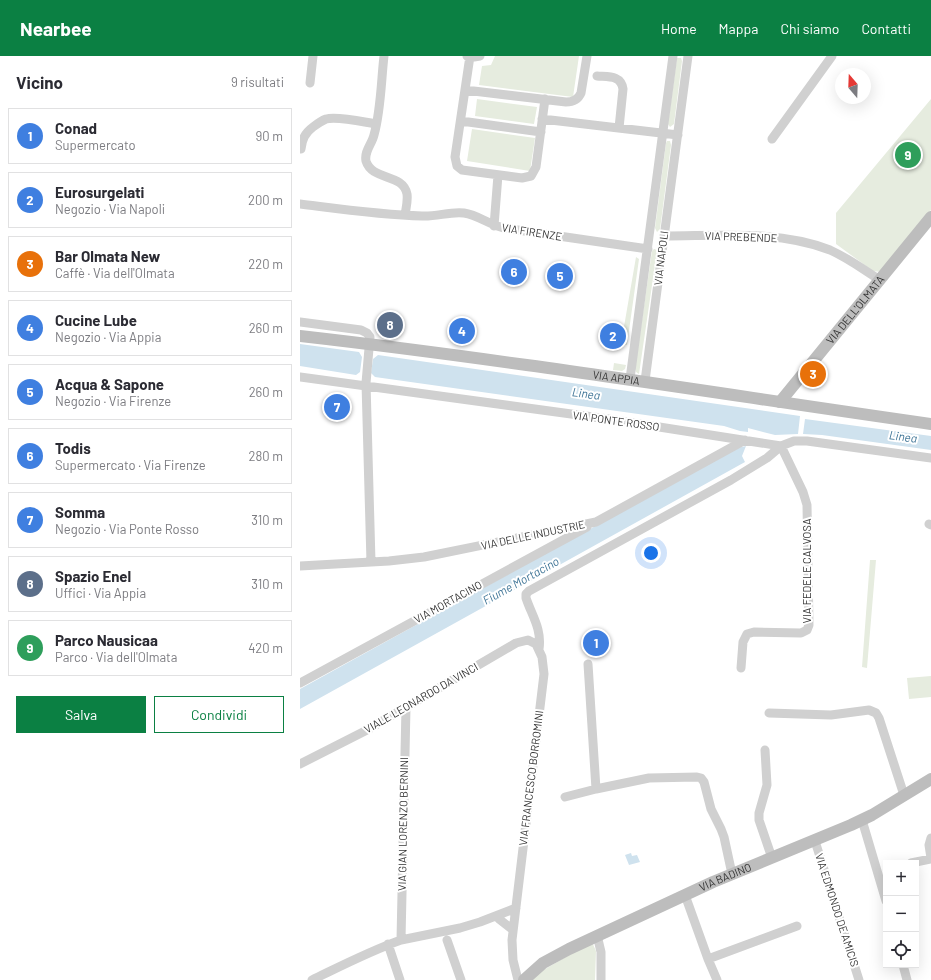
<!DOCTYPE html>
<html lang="it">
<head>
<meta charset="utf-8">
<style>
  :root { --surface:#fff; --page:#f2f2f3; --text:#2b2b33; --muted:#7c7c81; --line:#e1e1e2; --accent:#0b8043 }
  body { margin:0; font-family:Barlow,sans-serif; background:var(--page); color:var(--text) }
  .controls { position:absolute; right:12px; bottom:12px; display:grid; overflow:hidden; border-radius:0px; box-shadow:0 4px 16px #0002 }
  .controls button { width:36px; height:36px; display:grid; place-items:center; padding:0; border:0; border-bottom:1px solid var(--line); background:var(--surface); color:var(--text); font:20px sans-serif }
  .compass { position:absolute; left:535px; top:12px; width:36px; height:36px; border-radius:50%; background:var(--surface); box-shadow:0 4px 16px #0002; rotate:341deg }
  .you { position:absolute; left:351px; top:497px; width:14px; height:14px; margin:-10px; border:3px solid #fff; border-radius:50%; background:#1a73e8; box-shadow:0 0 0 6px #1a73e833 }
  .badge { display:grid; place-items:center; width:26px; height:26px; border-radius:50%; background:var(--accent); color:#fff; font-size:13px; font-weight:700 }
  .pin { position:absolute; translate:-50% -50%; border:2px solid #fff; box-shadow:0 1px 4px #0006 }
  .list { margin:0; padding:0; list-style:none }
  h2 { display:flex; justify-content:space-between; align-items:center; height:52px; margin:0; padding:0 16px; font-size:17px }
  h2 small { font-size:13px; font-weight:400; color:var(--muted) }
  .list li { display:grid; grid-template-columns:26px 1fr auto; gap:12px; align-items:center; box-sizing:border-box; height:56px; margin:0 8px 8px; padding:0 8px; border:1px solid var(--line); border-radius:0px }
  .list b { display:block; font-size:15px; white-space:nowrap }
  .list p { margin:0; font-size:13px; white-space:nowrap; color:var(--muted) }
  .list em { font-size:13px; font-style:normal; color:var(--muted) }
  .actions { display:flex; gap:8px; padding:12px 16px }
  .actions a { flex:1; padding:9px 0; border:1px solid var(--accent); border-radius:0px; text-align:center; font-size:14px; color:var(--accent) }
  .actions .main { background:var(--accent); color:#fff }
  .icon { flex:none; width:22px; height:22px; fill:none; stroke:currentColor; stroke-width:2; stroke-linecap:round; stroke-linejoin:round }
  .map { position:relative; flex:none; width:631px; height:924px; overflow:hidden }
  header { display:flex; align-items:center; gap:24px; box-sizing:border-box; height:56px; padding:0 20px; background:var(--accent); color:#fff }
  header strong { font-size:19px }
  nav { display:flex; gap:22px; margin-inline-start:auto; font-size:14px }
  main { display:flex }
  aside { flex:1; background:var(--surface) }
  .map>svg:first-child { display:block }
  .green { fill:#e6ecdf }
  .water { fill:#cfe2ee }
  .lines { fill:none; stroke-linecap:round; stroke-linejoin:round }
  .street { stroke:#d0d0d0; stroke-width:9 }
  .secondary { stroke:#bdbdbd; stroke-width:12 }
  .labels { text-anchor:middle; stroke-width:4; stroke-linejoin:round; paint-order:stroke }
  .street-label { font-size:11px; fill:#333; stroke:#fff }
  .water-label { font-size:12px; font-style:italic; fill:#3f7597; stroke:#fff }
</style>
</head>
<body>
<header>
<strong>Nearbee</strong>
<nav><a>Home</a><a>Mappa</a><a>Chi siamo</a><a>Contatti</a></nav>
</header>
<main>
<aside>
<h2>Vicino<small>9 risultati</small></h2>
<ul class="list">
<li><span class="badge" style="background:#3f7fe0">1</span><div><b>Conad</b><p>Supermercato</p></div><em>90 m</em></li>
<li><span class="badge" style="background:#3f7fe0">2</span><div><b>Eurosurgelati</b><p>Negozio · Via Napoli</p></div><em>200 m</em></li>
<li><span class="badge" style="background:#e8710a">3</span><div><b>Bar Olmata New</b><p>Caffè · Via dell'Olmata</p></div><em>220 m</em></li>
<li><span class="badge" style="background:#3f7fe0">4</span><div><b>Cucine Lube</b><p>Negozio · Via Appia</p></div><em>260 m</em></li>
<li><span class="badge" style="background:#3f7fe0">5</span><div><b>Acqua &amp; Sapone</b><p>Negozio · Via Firenze</p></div><em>260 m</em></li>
<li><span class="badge" style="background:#3f7fe0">6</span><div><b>Todis</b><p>Supermercato · Via Firenze</p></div><em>280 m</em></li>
<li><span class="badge" style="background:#3f7fe0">7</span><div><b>Somma</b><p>Negozio · Via Ponte Rosso</p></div><em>310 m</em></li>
<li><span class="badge" style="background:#5c6f8a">8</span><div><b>Spazio Enel</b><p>Uffici · Via Appia</p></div><em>310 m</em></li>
<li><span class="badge" style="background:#2e9e5b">9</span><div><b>Parco Nausicaa</b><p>Parco · Via dell'Olmata</p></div><em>420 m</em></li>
</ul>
<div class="actions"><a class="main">Salva</a><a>Condividi</a></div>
</aside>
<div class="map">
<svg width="631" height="924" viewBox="0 0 631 924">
  <rect width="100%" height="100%" fill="#fff"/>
  <path class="green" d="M195,0H279L273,41L179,29L182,10L191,9Z
    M377,2H381L382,5L374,68L370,71L368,68Z
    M177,43L237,51L234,68L175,60Z
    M631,43V154L581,216L573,215L536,188V157Z
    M172,73L235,82L230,115L167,105Z
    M367,85H370L371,89L360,173L357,176L355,172L366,87Z
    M354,193H355L357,195L339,318L336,316L335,312L352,195Z
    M336,201L339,203L327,289L321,288Z
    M314,307L326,309L325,313L322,315L313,314Z
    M570,504H576L567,612L562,611Z
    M631,620V641L609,643L607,622Z
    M292,886L296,895L295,924H230L233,920Z"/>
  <path class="water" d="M0,288L59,296L62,301L60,316L56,319L0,310Z
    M78,299L500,360L498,378L475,379L448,372V376L440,375L424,370L75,321L71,317L73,303Z
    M505,363L631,380V394L522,379L503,378Z
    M446,390L442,400L445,406L0,653V633L437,392Z
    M331,797L332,800L337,799L340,806L329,809L325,799Z"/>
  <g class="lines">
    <path class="street" d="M84,0C81,26 81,54 74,79C72,88 64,95 66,105C72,125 103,117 107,138C108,145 106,152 105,159
      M167,0L174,1L180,0
      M170,0L155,101L157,110L162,114L222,122L231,120L236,111L245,43
      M297,20C308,21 321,19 323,33L319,72
      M10,27L13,0
      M165,34L266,46C273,46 278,44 281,37L287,0
      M242,63L378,79
      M161,65L241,76
      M472,83L532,0
      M1,93C2,83 5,77 13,71C17,68 21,65 26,63C38,60 63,66 76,68
      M0,148C40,153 81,159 122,160C136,161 151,155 164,157C178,159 190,169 204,172L348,193
      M194,170L198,119
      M364,180C419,180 478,174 530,194C548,202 564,214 580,224
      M0,266L61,274L67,277L70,281L66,327L71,506
      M0,321L308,363L481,390L494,385H507L631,402
      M330,323L373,0
      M345,325L388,0
      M629,468L631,469
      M0,510L89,505L124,501L296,466L445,384
      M239,593C242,573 232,560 226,542V538L229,535L431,424L467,402L481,390
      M288,608L296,733L349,722L397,721L401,722L404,726L411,753L421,773L424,781L432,818
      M441,612L443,586L447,578L454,576L501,577L507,574L509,569L507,449L503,436L481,390
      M0,627L287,471
      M469,657L531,659L569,654L576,657L579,662L604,739
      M465,694L467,729L459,757V764L472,802
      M0,708L67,674L216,587L228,584L236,588L242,601L244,618L212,884L213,904L218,924
      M265,741L296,733
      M562,764L586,845
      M631,782L629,789L631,802
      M515,785L559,924
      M611,807L631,803
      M385,839L408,903L417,924
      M199,863L213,874
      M297,879L301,896V924
      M101,884L106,651
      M147,884L161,924
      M88,888L100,924
      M408,903L497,870
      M603,909L607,924
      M12,924C41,910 70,895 101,884L160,872L180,866L216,852"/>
    <g class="secondary">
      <path id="s1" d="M0,280C211,304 421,338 631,368"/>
      <path id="s2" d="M480,346L631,161"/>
      <path id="s3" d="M224,924L243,907L269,893L413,826L551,769L572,759L631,723"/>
    </g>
  </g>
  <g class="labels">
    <g class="street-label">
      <text transform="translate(232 176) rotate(9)" y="4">VIA FIRENZE</text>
      <text transform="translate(441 181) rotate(2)" y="4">VIA PREBENDE</text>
      <text transform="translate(361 202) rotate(-83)" y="4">VIA NAPOLI</text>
      <text dy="4" stroke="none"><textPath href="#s2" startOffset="119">VIA DELL'OLMATA</textPath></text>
      <text dy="4" stroke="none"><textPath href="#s1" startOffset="319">VIA APPIA</textPath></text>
      <text transform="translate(316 365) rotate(8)" y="4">VIA PONTE ROSSO</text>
      <text transform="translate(233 479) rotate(-12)" y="4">VIA DELLE INDUSTRIE</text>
      <text transform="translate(507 515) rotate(-90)" y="4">VIA FEDELE CALVOSA</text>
      <text transform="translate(148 546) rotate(-29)" y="4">VIA MORTACINO</text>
      <text transform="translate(121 642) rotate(-30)" y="4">VIALE LEONARDO DA VINCI</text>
      <text transform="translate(231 722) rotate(-83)" y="4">VIA FRANCESCO BORROMINI</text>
      <text transform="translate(103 768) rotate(-89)" y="4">VIA GIAN LORENZO BERNINI</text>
      <text dy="4" stroke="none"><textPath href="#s3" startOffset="227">VIA BADINO</textPath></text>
      <text transform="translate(537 854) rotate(72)" y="4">VIA EDMONDO DE AMICIS</text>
    </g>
    <g class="water-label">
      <text transform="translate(286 338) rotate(8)" y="4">Linea</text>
      <text transform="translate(603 381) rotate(8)" y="4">Linea</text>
      <text transform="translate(221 525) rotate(-29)" y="4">Fiume Mortacino</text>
    </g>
  </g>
</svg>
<div class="controls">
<button>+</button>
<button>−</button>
<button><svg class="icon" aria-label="locate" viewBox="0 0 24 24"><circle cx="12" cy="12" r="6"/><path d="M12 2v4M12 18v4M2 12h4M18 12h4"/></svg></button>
</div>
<svg class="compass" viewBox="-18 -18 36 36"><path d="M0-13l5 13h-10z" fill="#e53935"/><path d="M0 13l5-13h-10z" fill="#7c7c81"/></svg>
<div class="you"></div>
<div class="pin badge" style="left:296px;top:587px;background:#3f7fe0">1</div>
<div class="pin badge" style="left:313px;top:280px;background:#3f7fe0">2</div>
<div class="pin badge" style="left:513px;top:318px;background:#e8710a">3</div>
<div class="pin badge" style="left:162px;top:275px;background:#3f7fe0">4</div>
<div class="pin badge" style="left:260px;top:220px;background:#3f7fe0">5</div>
<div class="pin badge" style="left:214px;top:216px;background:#3f7fe0">6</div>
<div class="pin badge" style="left:37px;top:351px;background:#3f7fe0">7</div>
<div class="pin badge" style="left:90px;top:269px;background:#5c6f8a">8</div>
<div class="pin badge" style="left:608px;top:99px;background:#2e9e5b">9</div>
</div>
</main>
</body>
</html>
